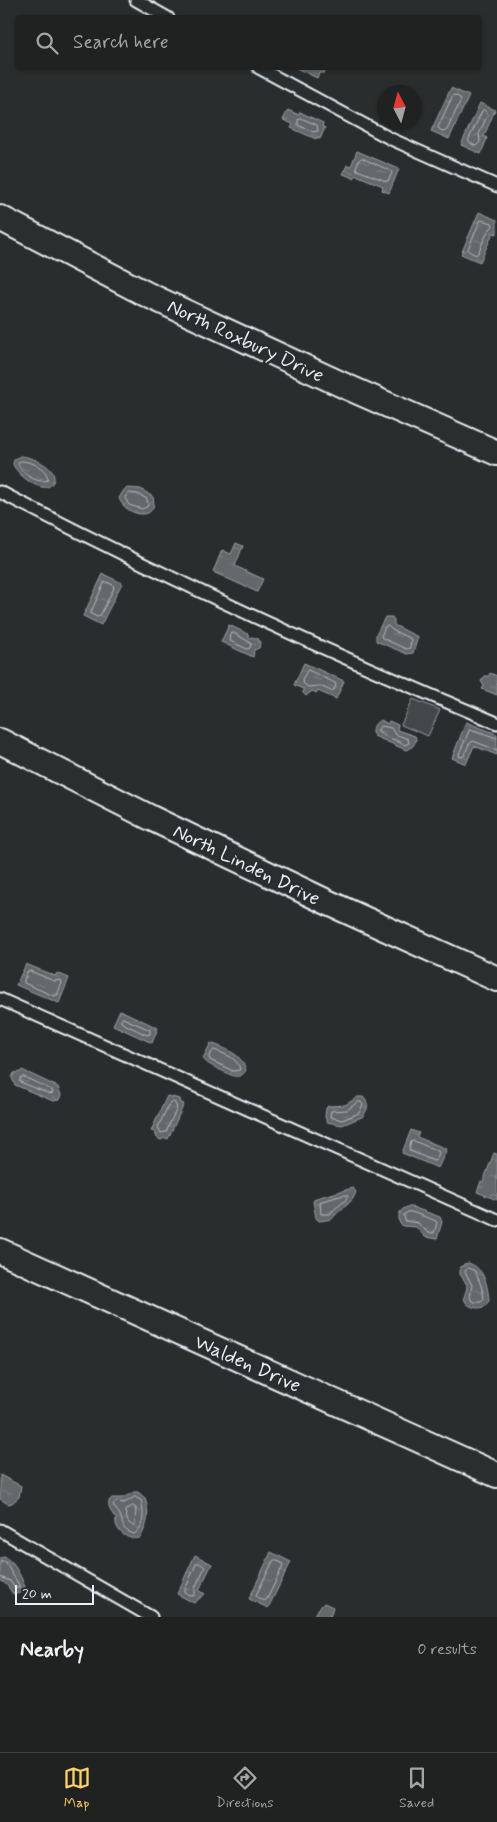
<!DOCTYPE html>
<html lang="en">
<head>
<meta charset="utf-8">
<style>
  :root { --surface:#202222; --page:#2d2f2f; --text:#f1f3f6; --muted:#a2a4a5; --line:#3d3f40; --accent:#ffd166 }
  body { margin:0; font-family:Mynerve,sans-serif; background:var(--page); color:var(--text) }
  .compass { position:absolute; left:377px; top:85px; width:45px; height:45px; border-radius:50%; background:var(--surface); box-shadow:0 1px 4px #0004; rotate:354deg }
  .scale { position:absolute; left:15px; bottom:12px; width:79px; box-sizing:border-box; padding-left:5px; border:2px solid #e8f1f8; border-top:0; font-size:14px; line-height:18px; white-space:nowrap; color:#e8f1f8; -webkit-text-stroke:4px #2a2d2e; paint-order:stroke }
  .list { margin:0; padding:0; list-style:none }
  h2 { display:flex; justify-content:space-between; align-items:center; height:65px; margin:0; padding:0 20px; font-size:21px }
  h2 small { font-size:16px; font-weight:400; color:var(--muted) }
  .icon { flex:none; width:28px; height:28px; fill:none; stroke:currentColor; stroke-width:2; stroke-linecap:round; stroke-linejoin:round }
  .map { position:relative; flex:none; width:497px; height:1617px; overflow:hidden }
  .search { position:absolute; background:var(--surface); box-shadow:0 1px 4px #0004; left:15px; right:15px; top:15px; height:55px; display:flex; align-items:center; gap:12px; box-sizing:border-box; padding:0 18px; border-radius:5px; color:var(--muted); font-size:19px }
  .sheet { height:135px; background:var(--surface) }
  nav { display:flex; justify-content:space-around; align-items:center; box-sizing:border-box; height:70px; border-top:1px solid var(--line); background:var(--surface); font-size:14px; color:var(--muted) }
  nav a { display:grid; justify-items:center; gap:2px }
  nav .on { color:var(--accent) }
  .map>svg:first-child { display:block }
  .pitch { fill:#424648; stroke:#959ca0 }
  .water { fill:url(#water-ripples); stroke:#989fa3 }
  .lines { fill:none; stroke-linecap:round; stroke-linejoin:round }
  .shore { stroke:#b3bac0; stroke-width:1 }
  .service-casing { stroke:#e8f1f8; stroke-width:15 }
  .minor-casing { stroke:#e8f1f8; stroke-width:28 }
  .service { stroke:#2a2d2e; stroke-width:11 }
  .minor { stroke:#2a2d2e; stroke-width:24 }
  .labels { text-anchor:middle; stroke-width:5; stroke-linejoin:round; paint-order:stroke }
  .street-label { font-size:20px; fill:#e8f1f8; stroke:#2a2d2e }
</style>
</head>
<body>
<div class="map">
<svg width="497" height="1617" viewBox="0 0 497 1617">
  <defs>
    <pattern id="water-ripples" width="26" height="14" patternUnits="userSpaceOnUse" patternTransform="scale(1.25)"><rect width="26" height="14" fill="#63686b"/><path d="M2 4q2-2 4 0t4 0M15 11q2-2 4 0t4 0" fill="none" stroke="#797e81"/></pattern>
  </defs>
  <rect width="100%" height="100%" fill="#2a2d2e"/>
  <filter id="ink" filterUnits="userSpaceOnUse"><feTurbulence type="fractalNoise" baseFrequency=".02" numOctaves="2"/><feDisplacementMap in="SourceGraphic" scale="10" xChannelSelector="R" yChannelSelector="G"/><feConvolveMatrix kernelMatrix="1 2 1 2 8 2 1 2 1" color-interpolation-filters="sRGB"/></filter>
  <g filter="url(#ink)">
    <path class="pitch" d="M413,699L440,710L428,736L401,725Z"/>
    <path class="water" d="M296,68H325L326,69L324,73H319L317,78Z
      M451,88L469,96L449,139L431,131Z
      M480,103L495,110L484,136L487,138L481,154L461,145Z
      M288,110L299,115L300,112L323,123L322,126L325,128L320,139L317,137L316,139L291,128L293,124L283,120Z
      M357,151L399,169L389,193L382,190L383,186L356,175L354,178L343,174L347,165L351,166Z
      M479,212L497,220V234L493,233L480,262L461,254Z
      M20,456C31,456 60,468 53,482C45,498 16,474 13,464L14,460Z
      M128,488L141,489L153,497C159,523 125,516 119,498L124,490Z
      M236,543L243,546L235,566L263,579L257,592L213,572L222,550L231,554Z
      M103,574L122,583L101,625L83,616Z
      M385,617H392L394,620V625L418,637L413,653L407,654L376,641V635Z
      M229,625L248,634L249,638L252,637L258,639L260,643L259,648L254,650L253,657L221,642Z
      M304,663L344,681L336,699L318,691L317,693L312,691L306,696L303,693V689L294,685Z
      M490,673L497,676V695L482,689L484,686L481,681L485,676H489Z
      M381,720L388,724L389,721L398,725L397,730L415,736L416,739C415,745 411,749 406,750L374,736L372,733C373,727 375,722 381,720Z
      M466,722L497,734V755L474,746L466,764L452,758Z
      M26,964L55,976L57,973L69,978L59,1003L16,985Z
      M120,1010L158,1028L152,1043L113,1025Z
      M211,1043C226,1049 241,1053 246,1070C239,1082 230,1074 220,1070C213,1066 207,1065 203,1058Z
      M22,1070L58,1087L61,1095L59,1100L53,1101L15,1085L12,1078L14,1073L21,1072Z
      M167,1096L180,1099L181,1103L184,1104L168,1139L165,1138L161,1140L157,1138L155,1132L151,1131Z
      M358,1097H363C370,1104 368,1110 362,1117L342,1125L327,1122L325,1117L326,1108L328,1106L345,1105Z
      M411,1130L419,1133L417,1137L447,1149L438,1168L402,1153Z
      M494,1153L497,1154V1200L477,1192L481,1181L483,1182Z
      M353,1188L356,1192C352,1205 340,1208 332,1219L319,1221L316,1218L313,1201L316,1198Z
      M407,1207H412L440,1217L442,1222L437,1239L425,1237L416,1227L403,1226L400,1224C398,1215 398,1211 407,1207Z
      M468,1263C484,1267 488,1286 489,1301C488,1302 485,1306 483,1307C477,1310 464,1306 464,1297C465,1294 467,1289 467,1285L460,1274V1268L464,1264Z
      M0,1475L21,1486L19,1497L12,1503L8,1504L0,1499Z
      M134,1492H138L145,1498C150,1513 148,1525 140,1538C130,1540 119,1535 116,1524C115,1519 117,1520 114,1516C110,1510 108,1508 109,1501L112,1498H123Z
      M271,1552L291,1562L268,1608L249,1599Z
      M195,1555L212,1564L199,1590L205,1594L194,1603L177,1594Z
      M4,1557C14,1560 23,1580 26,1590L17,1594H13L7,1585L0,1580V1558Z
      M324,1603L333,1607L330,1617H314L319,1608Z"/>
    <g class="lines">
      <path class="shore" d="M455,95L460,98L461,100L447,130L444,132L439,129L438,127L452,97Z
        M484,110L488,114L479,134L480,142L476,146L470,143L468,141L482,111Z
        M303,119L317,125L318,131L313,132L298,125V120Z
        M362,158L391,171L392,173L388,181H386L357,170L356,167L359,160Z
        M481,220L492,223L493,226L488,231L478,253L476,255L470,252L468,250Z
        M21,461C32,461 48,469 48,480C37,484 21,474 18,463Z
        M129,493L138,494L147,499L148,506L142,509L129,505L125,498Z
        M107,582L113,585L114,588L100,616L97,617L91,614V612L104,583Z
        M388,626L392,630L411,639L410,648L406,649L382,638L381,636L385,627Z
        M234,633L251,643L250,648L247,649L230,641L231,634Z
        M308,670L335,683L336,685L334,690L331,691L320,686L308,687L303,683L302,680Z
        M381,726L391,728L395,734L408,739L409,743L405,745L379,733L378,730Z
        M497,738L470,729L459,754L460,757L464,756L469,744L473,741L497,750
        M30,971L54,981L61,980L62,983L57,995L54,996L24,983V980L27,972Z
        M123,1018L150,1030V1034L147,1035L122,1023L121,1021Z
        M214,1050C224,1054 239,1058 240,1070L233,1071L210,1060L209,1057Z
        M24,1077L52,1090L53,1093L50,1094L20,1082V1078Z
        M173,1102L175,1103L177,1108L166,1132L161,1133L158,1127L169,1104Z
        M358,1102H361L363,1105L359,1113L342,1120L330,1117L331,1111L347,1110Z
        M414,1141L438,1151L439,1153L436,1160L434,1161L410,1151L409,1148L411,1142Z
        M345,1195L348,1196C345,1203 335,1207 330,1214H321L320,1202Z
        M408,1212H412L436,1221L437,1223L434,1233H428L418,1223L405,1221L404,1215Z
        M468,1268L475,1271C479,1280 483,1289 484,1299L481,1302H474L470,1298L472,1285L465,1272Z
        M135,1497L141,1500C144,1512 145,1527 134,1534C121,1530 124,1525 120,1515C118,1511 115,1509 113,1505L115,1502L124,1503Z
        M133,1506L136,1508L135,1525L133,1526L128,1522L125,1511Z
        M275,1560L282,1563L283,1566L267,1599L264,1601L257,1597L256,1595L273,1561Z
        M0,1562H5L19,1585V1588H15L10,1581L0,1577
        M199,1563L205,1567L195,1588V1595L192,1596L185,1592V1590L196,1564Z"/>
      <defs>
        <path id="service" d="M136,0L168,18
          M259,68L391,139L497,186
          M0,492C162,576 328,653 497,723
          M0,999L497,1220
          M0,1530L151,1617"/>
        <path id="minor" d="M0,218L146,294L345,386L497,453
          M0,741L151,818L329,903L497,979
          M0,1251L497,1475"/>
      </defs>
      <use href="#service" class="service-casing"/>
      <use href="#minor" class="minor-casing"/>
      <use href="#service" class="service"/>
      <use href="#minor" class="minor"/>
    </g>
  </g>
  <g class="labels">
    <g class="street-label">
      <text transform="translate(246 340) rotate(25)" y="7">North Roxbury Drive</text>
      <text transform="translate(247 864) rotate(26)" y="7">North Linden Drive</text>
      <text transform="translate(248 1363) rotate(24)" y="7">Walden Drive</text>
    </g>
  </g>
</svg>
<svg class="compass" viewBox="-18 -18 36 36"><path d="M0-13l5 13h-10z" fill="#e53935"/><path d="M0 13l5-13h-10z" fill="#a2a4a5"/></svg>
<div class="scale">20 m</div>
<div class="search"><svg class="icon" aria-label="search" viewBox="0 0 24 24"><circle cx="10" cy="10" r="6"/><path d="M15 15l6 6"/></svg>Search here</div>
</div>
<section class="sheet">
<h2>Nearby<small>0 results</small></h2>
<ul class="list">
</ul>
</section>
<nav>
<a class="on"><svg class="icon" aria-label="map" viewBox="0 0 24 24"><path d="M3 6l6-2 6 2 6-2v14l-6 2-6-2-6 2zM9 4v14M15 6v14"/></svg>Map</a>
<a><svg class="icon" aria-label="directions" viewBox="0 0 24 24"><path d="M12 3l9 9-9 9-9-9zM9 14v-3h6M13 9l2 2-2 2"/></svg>Directions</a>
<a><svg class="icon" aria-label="saved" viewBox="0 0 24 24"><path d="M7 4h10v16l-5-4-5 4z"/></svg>Saved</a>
</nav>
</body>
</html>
